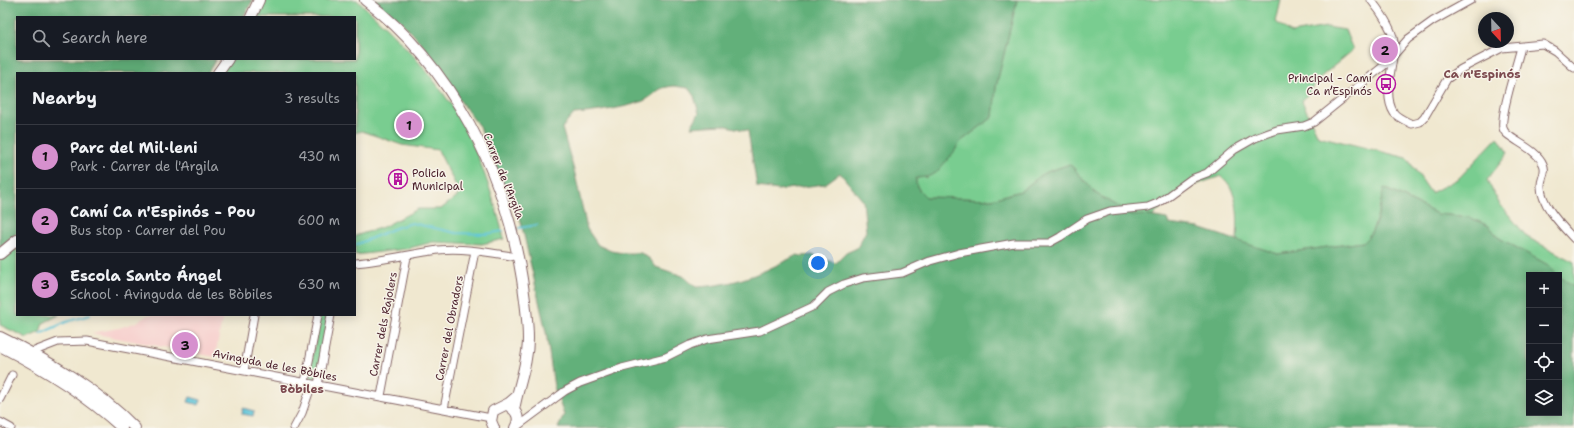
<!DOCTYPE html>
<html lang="en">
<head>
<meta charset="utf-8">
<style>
  :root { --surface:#171b24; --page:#242831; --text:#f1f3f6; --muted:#9ea1a6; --line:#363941; --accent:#d690ce }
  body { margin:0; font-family:"Shantell Sans",sans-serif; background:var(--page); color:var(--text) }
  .controls { position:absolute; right:12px; bottom:12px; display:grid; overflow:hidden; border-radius:0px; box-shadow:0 2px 10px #0003 }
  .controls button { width:36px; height:36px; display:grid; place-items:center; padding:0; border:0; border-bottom:1px solid var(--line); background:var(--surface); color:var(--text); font:20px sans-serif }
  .compass { position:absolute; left:1478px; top:12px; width:36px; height:36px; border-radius:50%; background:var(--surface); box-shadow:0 2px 10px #0003; rotate:158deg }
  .you { position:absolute; left:818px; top:263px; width:14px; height:14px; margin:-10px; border:3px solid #fff; border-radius:50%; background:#1a73e8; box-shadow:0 0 0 6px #1a73e833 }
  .badge { display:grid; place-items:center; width:26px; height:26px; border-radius:50%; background:var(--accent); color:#111; font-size:13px; font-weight:700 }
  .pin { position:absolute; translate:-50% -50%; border:2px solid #fff; box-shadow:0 1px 4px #0006 }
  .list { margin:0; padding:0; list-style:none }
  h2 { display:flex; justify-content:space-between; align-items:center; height:52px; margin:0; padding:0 16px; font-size:17px }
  h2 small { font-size:13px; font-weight:400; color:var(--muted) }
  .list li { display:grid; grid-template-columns:26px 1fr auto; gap:12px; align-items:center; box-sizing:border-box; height:64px; padding:0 16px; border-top:1px solid var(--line) }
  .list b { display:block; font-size:15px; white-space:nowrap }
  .list p { margin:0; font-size:13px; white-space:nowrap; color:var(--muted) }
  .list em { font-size:13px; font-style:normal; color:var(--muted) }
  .icon { flex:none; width:22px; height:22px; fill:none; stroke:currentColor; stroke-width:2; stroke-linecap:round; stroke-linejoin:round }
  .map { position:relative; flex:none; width:1574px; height:428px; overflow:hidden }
  .search { position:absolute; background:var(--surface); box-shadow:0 2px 10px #0003; left:16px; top:16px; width:340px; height:44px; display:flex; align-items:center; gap:10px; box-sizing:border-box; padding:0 14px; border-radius:0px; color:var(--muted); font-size:15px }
  .panel { position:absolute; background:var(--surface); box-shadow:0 2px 10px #0003; left:16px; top:72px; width:340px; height:244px; border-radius:0px }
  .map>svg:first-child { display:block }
  .built { fill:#f7d0ce }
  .green { fill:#79cd90; stroke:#62765e }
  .forest { fill:#62b07a; stroke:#566852; fill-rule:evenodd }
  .water { fill:#5cc5d9; stroke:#537282 }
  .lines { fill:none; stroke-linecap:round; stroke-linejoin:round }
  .stream { stroke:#5cc5d9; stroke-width:2 }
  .street-casing { stroke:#846565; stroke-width:9 }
  .secondary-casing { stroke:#846565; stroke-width:12 }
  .street { stroke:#fff; stroke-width:7 }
  .secondary { stroke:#fff; stroke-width:10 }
  .labels { text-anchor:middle; stroke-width:3; stroke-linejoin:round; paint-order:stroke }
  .poi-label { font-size:11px; fill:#4a1f2b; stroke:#f7f3e8; text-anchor:end }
  .street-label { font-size:11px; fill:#4a1f2b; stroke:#f7f3e8 }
  .neighbourhood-label { font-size:12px; font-weight:bold; fill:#7d4b50; stroke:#f7f3e8 }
</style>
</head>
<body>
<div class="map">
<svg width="1574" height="428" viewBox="0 0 1574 428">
  <rect width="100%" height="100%" fill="#f7f3e8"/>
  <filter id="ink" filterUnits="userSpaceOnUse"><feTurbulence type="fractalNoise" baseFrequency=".025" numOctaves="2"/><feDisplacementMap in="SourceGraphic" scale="8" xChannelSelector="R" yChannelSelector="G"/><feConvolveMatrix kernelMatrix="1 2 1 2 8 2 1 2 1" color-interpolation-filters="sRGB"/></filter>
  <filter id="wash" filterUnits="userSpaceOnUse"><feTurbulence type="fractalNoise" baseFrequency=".012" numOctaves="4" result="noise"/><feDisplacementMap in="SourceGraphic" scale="16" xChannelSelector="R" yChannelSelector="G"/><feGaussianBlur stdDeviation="0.9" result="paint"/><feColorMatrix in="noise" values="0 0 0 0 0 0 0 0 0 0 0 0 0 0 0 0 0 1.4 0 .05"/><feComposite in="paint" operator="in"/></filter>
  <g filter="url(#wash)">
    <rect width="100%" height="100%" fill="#f0e8d0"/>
    <path class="built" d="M148,315H223L215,357L91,333L119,328L137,322Z"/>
    <path class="green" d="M265,0H357C396,35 433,73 460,119C478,150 496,204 504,239L482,244L433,242L406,249L355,255V236L383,227L418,209H441L460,194L438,150L402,145L362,131L355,133V73H220L228,59H355V17H254Z
      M1017,0H1281L1276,22L1291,33L1327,27L1345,30L1353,50L1323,75L1302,101L1318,136L1407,158L1431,193L1459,178L1498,137L1508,153L1487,180L1499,203L1527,237L1574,262V287L1556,274L1548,265L1499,238L1489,226L1469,217L1437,214L1385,188C1378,205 1378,231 1363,242L1278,254L1237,241C1238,219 1240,191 1221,176C1189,187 1177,190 1153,216H1133L1095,193L1070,164L1044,173L1021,191L992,199L926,197C920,191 915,187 916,178L927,177L954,152L960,142L993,117L996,87Z
      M17,244V315H59L43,323L40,332L27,338L0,325V261Z
      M320,315H329L316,382L308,380Z"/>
    <path class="forest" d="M0,0H253L243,17H17V59H216L208,73H17V233L0,247Z
      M373,0H1017L996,87L993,117L960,142L954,152L936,173L927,177L916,178C915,187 920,191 926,197L992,199L1021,191L1044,173L1070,164L1095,193L1133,216L1143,215L1167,219L1169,224L1199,228L1278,254L1363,242C1377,232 1380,205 1384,188L1437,214L1469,217L1489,226L1499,238L1548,265L1557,275H1529V413H1559V276L1574,287V428H558L564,415L554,387L546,332L520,218L513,200L503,185L494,163L488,155L481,129L458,98L442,68L413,34L398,19ZM674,86L688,88L694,96L699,113L691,127L723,125L748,131L757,187L778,190L825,184L840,173L863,201L866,231L857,248L846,253L836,263L812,255L802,256L797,255C762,273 737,285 696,287L683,276L656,267L650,259L641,253H623L611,251L598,245L587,229L575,174L562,128L574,114C590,113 634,107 647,99C660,91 656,88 674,86Z"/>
    <path class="water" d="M190,397L201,400L199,405L188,402Z
      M243,408L254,411L253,416L242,414Z"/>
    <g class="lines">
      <path class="stream" d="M519,228L537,225
        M355,245L398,227L412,223L456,233L486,234L503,231
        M40,334L66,322L90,315"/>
    </g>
  </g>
  <g filter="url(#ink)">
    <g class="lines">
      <defs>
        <path id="street" d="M1371,0C1380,11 1395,32 1394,46C1394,65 1382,95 1394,113C1398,118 1406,121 1412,124L1420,122L1424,118L1447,79L1461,69L1502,48L1543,44L1555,51L1574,68
          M1521,47C1517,64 1500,114 1503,128C1504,133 1507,134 1511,137C1521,144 1538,152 1543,164C1547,172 1541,177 1541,185C1540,204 1562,226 1574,239
          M355,263C383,261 410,254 438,250C464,247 492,253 518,257
          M32,352L58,342L87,341L491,418
          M244,371L254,315
          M305,382L318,315
          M318,385L331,315
          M381,396L407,257
          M0,399L12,375
          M444,409L475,251
          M0,422L11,428
          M294,428L302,413L312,384
          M515,428L565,391L580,383L622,368L666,357L690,345L707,339L760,331L814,306L828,292L844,284L863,278L902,273L930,261L959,253L1014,243H1049L1060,237L1087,219L1110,211L1148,207L1158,203L1191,179L1207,173L1234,150L1255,138L1277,130L1304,126L1314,122L1386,64L1408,39L1433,21L1471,0"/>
        <path id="secondary" d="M365,0C452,66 505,173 522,279C525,299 528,319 528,339C528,364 518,386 514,410
          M251,17L259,0
          M218,73L228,59
          M0,254L17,240
          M0,337C49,361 96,388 135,428
          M0,346C45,369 85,394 122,428
          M510,407C518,412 520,420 515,428
          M494,428L491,421L493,411L509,403L516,397"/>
      </defs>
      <use href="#street" class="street-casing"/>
      <use href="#secondary" class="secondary-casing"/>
      <use href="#street" class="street"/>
      <use href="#secondary" class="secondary"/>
    </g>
  </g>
  <defs>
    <symbol id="bus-ring" viewBox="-11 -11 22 22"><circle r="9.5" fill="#f7f3e8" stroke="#b5179e" stroke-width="1.5"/><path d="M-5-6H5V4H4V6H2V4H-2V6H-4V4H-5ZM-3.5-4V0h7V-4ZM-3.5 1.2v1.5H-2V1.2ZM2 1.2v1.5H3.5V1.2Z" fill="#b5179e"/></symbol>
    <symbol id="building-ring" viewBox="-11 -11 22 22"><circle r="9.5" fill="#f7f3e8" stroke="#b5179e" stroke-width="1.5"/><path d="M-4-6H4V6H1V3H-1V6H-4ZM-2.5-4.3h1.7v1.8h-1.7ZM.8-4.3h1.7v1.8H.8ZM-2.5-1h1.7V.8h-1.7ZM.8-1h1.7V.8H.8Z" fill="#b5179e"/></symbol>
  </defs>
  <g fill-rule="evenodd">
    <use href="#bus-ring" x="1375" y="73" width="22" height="22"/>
    <use href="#building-ring" x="387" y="168" width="22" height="22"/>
  </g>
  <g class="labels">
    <g class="poi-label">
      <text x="1372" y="82">Principal - Camí<tspan x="1372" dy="13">Ca n’Espinós</tspan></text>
      <text x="412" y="177" text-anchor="start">Policia<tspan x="412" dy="13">Municipal</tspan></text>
    </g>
    <g class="street-label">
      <text transform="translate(504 176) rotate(68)" y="4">Carrer de l'Argila</text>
      <text transform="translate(383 324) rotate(-79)" y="4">Carrer dels Rajolers</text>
      <text transform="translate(449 328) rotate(-79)" y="4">Carrer del Obradors</text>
      <text transform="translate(275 365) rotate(11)" y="4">Avinguda de les Bòbiles</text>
    </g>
    <g class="neighbourhood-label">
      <text x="1482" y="78">Ca n'Espinós</text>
      <text x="302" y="393">Bòbiles</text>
    </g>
  </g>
</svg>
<div class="controls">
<button>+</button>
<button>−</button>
<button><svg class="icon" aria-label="locate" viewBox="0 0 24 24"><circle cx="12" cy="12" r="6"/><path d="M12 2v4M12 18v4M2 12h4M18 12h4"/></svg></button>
<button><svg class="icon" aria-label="layers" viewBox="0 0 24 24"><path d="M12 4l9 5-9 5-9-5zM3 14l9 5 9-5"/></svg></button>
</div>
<svg class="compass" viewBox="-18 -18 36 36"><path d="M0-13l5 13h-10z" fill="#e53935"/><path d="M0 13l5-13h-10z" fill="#9ea1a6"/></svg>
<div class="you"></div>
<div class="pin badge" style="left:409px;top:125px">1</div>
<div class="pin badge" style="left:1385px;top:50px">2</div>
<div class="pin badge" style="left:185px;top:345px">3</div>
<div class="search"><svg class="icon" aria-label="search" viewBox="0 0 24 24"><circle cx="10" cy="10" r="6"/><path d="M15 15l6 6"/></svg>Search here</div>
<section class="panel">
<h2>Nearby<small>3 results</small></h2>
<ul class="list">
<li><span class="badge">1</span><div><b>Parc del Mil·leni</b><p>Park · Carrer de l'Argila</p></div><em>430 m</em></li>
<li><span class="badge">2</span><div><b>Camí Ca n'Espinós - Pou</b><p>Bus stop · Carrer del Pou</p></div><em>600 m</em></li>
<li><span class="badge">3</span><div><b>Escola Santo Ángel</b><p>School · Avinguda de les Bòbiles</p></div><em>630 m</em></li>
</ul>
</section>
</div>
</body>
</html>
